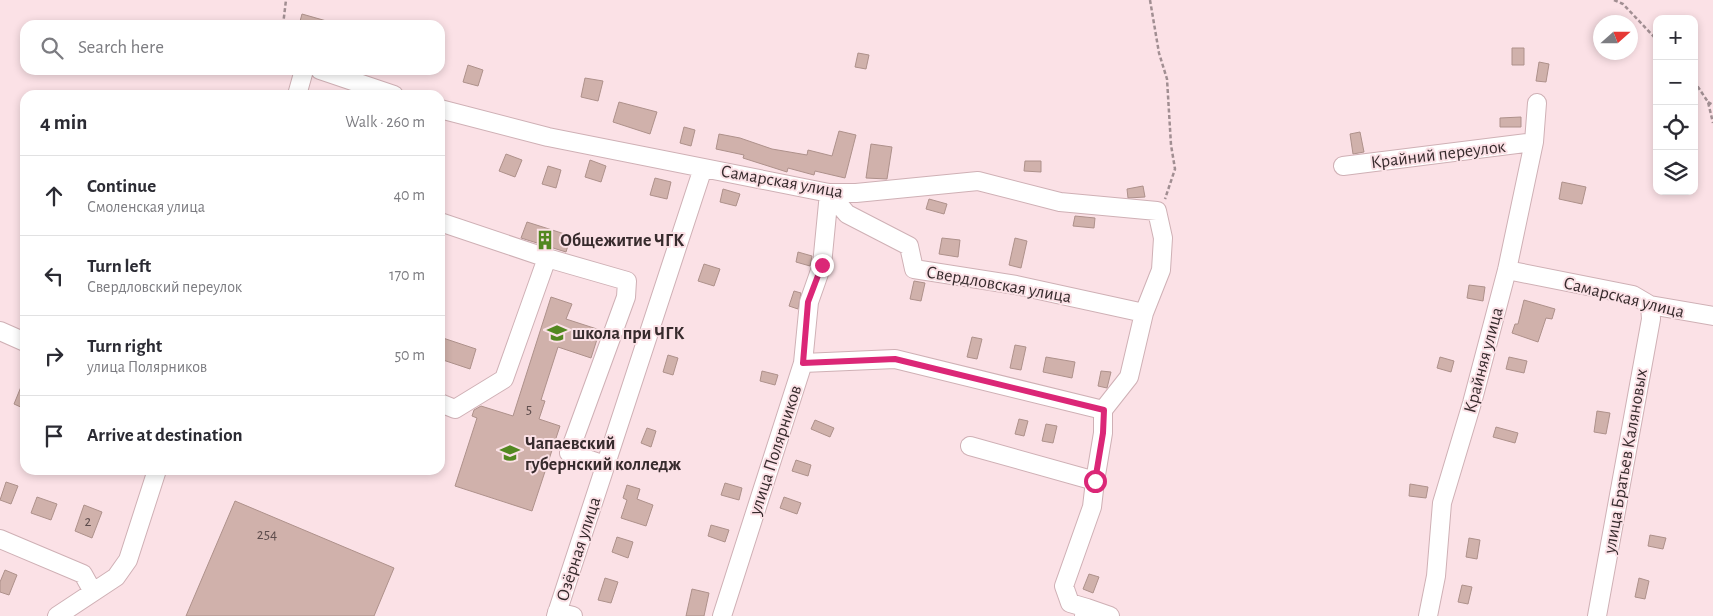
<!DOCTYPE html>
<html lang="en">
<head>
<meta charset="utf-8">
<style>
  :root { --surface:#fff; --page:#f2f2f3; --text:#2b2b33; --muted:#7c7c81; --line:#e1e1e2 }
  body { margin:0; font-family:"Alegreya Sans",sans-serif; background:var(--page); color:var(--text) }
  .controls { position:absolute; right:15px; top:15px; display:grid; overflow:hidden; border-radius:10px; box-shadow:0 2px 8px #0003 }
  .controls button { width:45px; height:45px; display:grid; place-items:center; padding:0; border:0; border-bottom:1px solid var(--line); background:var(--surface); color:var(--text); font:25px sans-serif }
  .compass { position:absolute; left:1593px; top:15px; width:45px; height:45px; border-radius:50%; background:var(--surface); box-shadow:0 2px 8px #0003; rotate:69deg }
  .stop { position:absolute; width:15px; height:15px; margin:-11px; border:4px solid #db2777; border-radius:50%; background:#fff }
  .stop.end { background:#db2777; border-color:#fff; box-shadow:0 1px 5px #0008 }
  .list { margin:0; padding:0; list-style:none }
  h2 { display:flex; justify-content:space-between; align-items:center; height:65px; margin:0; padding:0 20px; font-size:21px }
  h2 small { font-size:16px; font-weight:400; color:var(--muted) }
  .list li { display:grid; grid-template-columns:32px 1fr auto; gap:15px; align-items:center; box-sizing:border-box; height:80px; padding:0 20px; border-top:1px solid var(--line) }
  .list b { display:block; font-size:19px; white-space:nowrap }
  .list p { margin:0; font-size:16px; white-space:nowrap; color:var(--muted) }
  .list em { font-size:16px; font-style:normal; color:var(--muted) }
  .icon { flex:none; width:28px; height:28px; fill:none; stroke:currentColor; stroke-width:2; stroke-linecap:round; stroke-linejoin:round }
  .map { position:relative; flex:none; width:1713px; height:616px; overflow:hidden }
  .search { position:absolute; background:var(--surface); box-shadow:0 2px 8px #0003; left:20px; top:20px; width:425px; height:55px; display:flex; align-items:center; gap:12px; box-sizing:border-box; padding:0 18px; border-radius:15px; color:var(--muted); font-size:19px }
  .panel { position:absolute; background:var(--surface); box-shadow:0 2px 8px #0003; left:20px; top:90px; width:425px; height:385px; border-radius:15px }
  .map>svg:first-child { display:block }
  .building { fill:#d0b1ab; stroke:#ae918b }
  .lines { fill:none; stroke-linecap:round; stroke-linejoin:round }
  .minor-casing { stroke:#cfb0b5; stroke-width:20 }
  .path { stroke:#a18e92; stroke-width:2.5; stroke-dasharray:4 2.5; stroke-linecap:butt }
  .minor { stroke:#fff; stroke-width:18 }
  .route { stroke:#db2777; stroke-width:6 }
  .labels { text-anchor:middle; stroke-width:4; stroke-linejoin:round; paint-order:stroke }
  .number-label { font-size:15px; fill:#5d4c4c }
  .street-label { font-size:18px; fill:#372b2d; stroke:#fbe1e6 }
  .poi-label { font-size:18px; font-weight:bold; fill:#372b2d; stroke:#fbe1e6; text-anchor:start }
</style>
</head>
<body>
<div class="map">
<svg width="1713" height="616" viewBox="0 0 1713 616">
  <rect width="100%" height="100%" fill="#fbe1e6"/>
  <path class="building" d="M302,14L330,22V25H299Z
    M1512,48H1524V65H1512Z
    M858,53L869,55L866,69L855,67Z
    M1539,62L1549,64L1546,82L1536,81Z
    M468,65L483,70L478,86L463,82Z
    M585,78L603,81L598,101L581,97Z
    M619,102L657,112L650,134L613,122Z
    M1521,117V127H1500V118Z
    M684,127L695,130L691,146L680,143Z
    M839,131L856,135L845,178L815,171L814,175L788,168L787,172L743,158L744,155L716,149L719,134L740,138L772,149L807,155L808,150L832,156Z
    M1360,132L1364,152L1353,154L1350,134Z
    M871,144L892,147L887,179L866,178Z
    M506,154L522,160L515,177L499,171Z
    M590,160L606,166L601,182L585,177Z
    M1025,161H1041V172L1024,171Z
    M548,166L561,170L556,188L542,184Z
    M655,178L671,182L667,199L650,195Z
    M1562,182L1586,187L1582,204L1559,199Z
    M1143,186L1145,197L1128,198L1127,189Z
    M723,189L740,194L736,206L720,202Z
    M929,199L947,204L944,214L926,209Z
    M1075,216L1095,218L1094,228L1073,226Z
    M527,222L571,236L566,252L521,238Z
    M942,238L960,240L958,257L939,254Z
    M1015,238L1027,241L1021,268L1009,265Z
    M798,252L812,256L810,266L796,262Z
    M704,264L720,269L714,286L698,281Z
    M914,281L925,283L921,301L910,299Z
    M1469,285L1485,287L1483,301L1467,298Z
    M794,291L801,293L798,309L789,306Z
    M551,297L572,304L566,319L600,330L591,358L558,347L541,400L545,401L539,419L560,426L532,511L455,486L477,418L472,416L474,410L481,406L513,416Z
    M1524,300L1555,309L1552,319L1546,318L1538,342L1512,333L1515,324H1518Z
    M440,337L476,349L470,369L440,359Z
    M972,337L982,339L977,359L967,357Z
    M1015,345L1026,347L1021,370L1010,368Z
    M668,355L678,358L673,375L663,372Z
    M1046,357L1075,362L1072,378L1043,372Z
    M1440,357L1454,361L1451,372L1437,368Z
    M1509,357L1527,361L1524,373L1506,369Z
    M762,371L778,375L775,385L760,381Z
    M1101,371L1111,372L1107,388L1098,386Z
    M25,377V409L14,404Z
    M1597,411L1610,413L1606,434L1594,432Z
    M1019,419L1028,421L1024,436L1015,434Z
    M815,420L834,428L830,437L811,429Z
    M1046,424L1057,426L1053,443L1042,441Z
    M1496,427L1518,433L1515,443L1493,437Z
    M647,428L656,431L651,447L641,443Z
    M796,460L811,465L808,476L792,471Z
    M6,482L18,486L11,504L0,500Z
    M725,483L742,488L739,500L721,495Z
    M1410,484L1428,487L1426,498L1409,496Z
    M627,485L640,489L637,499L653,505L646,526L621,518L627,500L623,498Z
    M37,497L57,504L51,520L31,513Z
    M784,497L801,503L797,514L780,508Z
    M235,501L394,568L374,616H186Z
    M84,505L102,512L92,538L75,531Z
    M711,525L729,530L725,542L708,536Z
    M1650,535L1666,538L1663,549L1648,546Z
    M617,537L633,542L628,558L612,552Z
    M1469,538L1480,540L1477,559L1466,557Z
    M5,570L17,575L9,595L0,592V582Z
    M1089,574L1099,577L1093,593L1083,589Z
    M605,578L618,582L611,603L598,600Z
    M1639,578L1649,581L1645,599L1635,597Z
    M1462,585L1472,587L1468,604L1458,602Z
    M692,589L709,593L704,616H686Z"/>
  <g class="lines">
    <defs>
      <path id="minor" d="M320,70L394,95
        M297,95L304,70
        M440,109L548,137L829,193H856L978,181L1060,202L1157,211L1163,238L1161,270L1144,313L1129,377L1103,410
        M1343,166L1534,142
        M829,193L847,214L909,246L914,269L1016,285L1144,313
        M440,222L547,258L627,281L626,297L569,453L605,465
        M1507,270L1633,295L1650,305L1713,316
        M0,331L25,342
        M803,363L895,359L1103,410
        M440,403L455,409L504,379L547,258
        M970,446L1095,481L1103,433V410
        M0,539L83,574L93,592
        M1087,608L1070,603L1064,586L1092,507L1095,481
        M557,612L573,616
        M57,616L116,577L128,560L157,470
        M556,616L703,168
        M722,616L803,363L809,302L822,265L829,193
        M1084,616L1087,608L1110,616
        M1428,616L1436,576L1442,503L1472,403L1507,270L1534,142L1537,103
        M1597,616L1651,319L1650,305"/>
    </defs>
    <use href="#minor" class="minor-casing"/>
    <path class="path" d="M1150,0L1159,53L1167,79L1171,145L1175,169L1165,199
      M1614,0L1623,4L1657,40
      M283,25L286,0
      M1694,81L1708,102L1713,123
      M1708,102L1713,105"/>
    <use href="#minor" class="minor"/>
  </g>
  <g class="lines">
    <path class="route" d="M822,265L808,302L803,363L895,359L1104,410L1103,433L1095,481"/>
  </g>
  <defs>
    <symbol id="building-bare" viewBox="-9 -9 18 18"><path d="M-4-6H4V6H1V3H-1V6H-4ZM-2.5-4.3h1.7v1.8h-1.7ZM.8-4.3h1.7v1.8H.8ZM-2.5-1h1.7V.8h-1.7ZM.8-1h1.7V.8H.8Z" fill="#528820" stroke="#fbe1e6" stroke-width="2.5" paint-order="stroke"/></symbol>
    <symbol id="school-bare" viewBox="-9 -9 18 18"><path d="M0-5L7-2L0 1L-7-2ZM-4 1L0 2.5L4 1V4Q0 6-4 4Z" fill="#528820" stroke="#fbe1e6" stroke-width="2.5" paint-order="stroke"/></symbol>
    <symbol id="university-bare" viewBox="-9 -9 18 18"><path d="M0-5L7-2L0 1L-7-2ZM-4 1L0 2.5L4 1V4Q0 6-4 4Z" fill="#528820" stroke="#fbe1e6" stroke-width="2.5" paint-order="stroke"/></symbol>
  </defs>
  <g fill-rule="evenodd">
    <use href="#building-bare" x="531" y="226" width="28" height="28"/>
    <use href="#school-bare" x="543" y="319" width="28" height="28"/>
    <use href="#university-bare" x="496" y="439" width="28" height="28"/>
  </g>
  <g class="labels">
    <g class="number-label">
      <text x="529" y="414">5</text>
      <text x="88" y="526">2</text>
      <text x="267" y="539">254</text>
    </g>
    <g class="street-label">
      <text transform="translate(1438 154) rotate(-7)" y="6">Крайний переулок</text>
      <text transform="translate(782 181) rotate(10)" y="6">Самарская улица</text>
      <text transform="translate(999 284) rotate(10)" y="6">Свердловская улица</text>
      <text transform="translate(1624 297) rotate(14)" y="6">Самарская улица</text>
      <text transform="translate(1483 360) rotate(-75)" y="6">Крайняя улица</text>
      <text transform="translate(775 450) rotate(-72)" y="6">улица Полярников</text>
      <text transform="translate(1625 461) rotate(-80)" y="6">улица Братьев Каляновых</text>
      <text transform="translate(578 549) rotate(-72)" y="6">Озёрная улица</text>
    </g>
    <g class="poi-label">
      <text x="560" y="246">Общежитие ЧГК</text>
      <text x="572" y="339">школа при ЧГК</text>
      <text x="525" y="449">Чапаевский<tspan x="525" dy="21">губернский колледж</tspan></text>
    </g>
  </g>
</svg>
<div class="controls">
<button>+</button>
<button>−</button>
<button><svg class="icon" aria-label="locate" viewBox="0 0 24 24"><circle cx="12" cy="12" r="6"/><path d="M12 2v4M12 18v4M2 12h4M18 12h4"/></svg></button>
<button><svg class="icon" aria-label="layers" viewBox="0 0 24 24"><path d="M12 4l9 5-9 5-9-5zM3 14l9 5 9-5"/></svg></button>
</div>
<svg class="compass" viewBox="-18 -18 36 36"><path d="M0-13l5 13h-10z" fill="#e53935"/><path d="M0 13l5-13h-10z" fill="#7c7c81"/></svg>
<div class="stop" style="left:1095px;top:481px"></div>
<div class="stop end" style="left:822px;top:265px"></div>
<div class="search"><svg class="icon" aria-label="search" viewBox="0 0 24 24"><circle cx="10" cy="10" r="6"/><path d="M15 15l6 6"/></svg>Search here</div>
<section class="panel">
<h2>4 min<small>Walk · 260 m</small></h2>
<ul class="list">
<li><svg class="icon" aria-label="ahead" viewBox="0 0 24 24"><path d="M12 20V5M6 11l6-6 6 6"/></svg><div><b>Continue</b><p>Смоленская улица</p></div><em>40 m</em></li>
<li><svg class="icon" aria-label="left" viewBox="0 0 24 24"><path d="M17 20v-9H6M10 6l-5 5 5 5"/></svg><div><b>Turn left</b><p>Свердловский переулок</p></div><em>170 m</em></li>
<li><svg class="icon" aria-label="right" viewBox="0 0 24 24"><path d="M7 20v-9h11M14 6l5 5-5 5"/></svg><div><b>Turn right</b><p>улица Полярников</p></div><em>50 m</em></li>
<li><svg class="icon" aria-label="arrive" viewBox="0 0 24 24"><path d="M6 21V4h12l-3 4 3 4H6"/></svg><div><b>Arrive at destination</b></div></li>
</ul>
</section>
</div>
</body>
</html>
